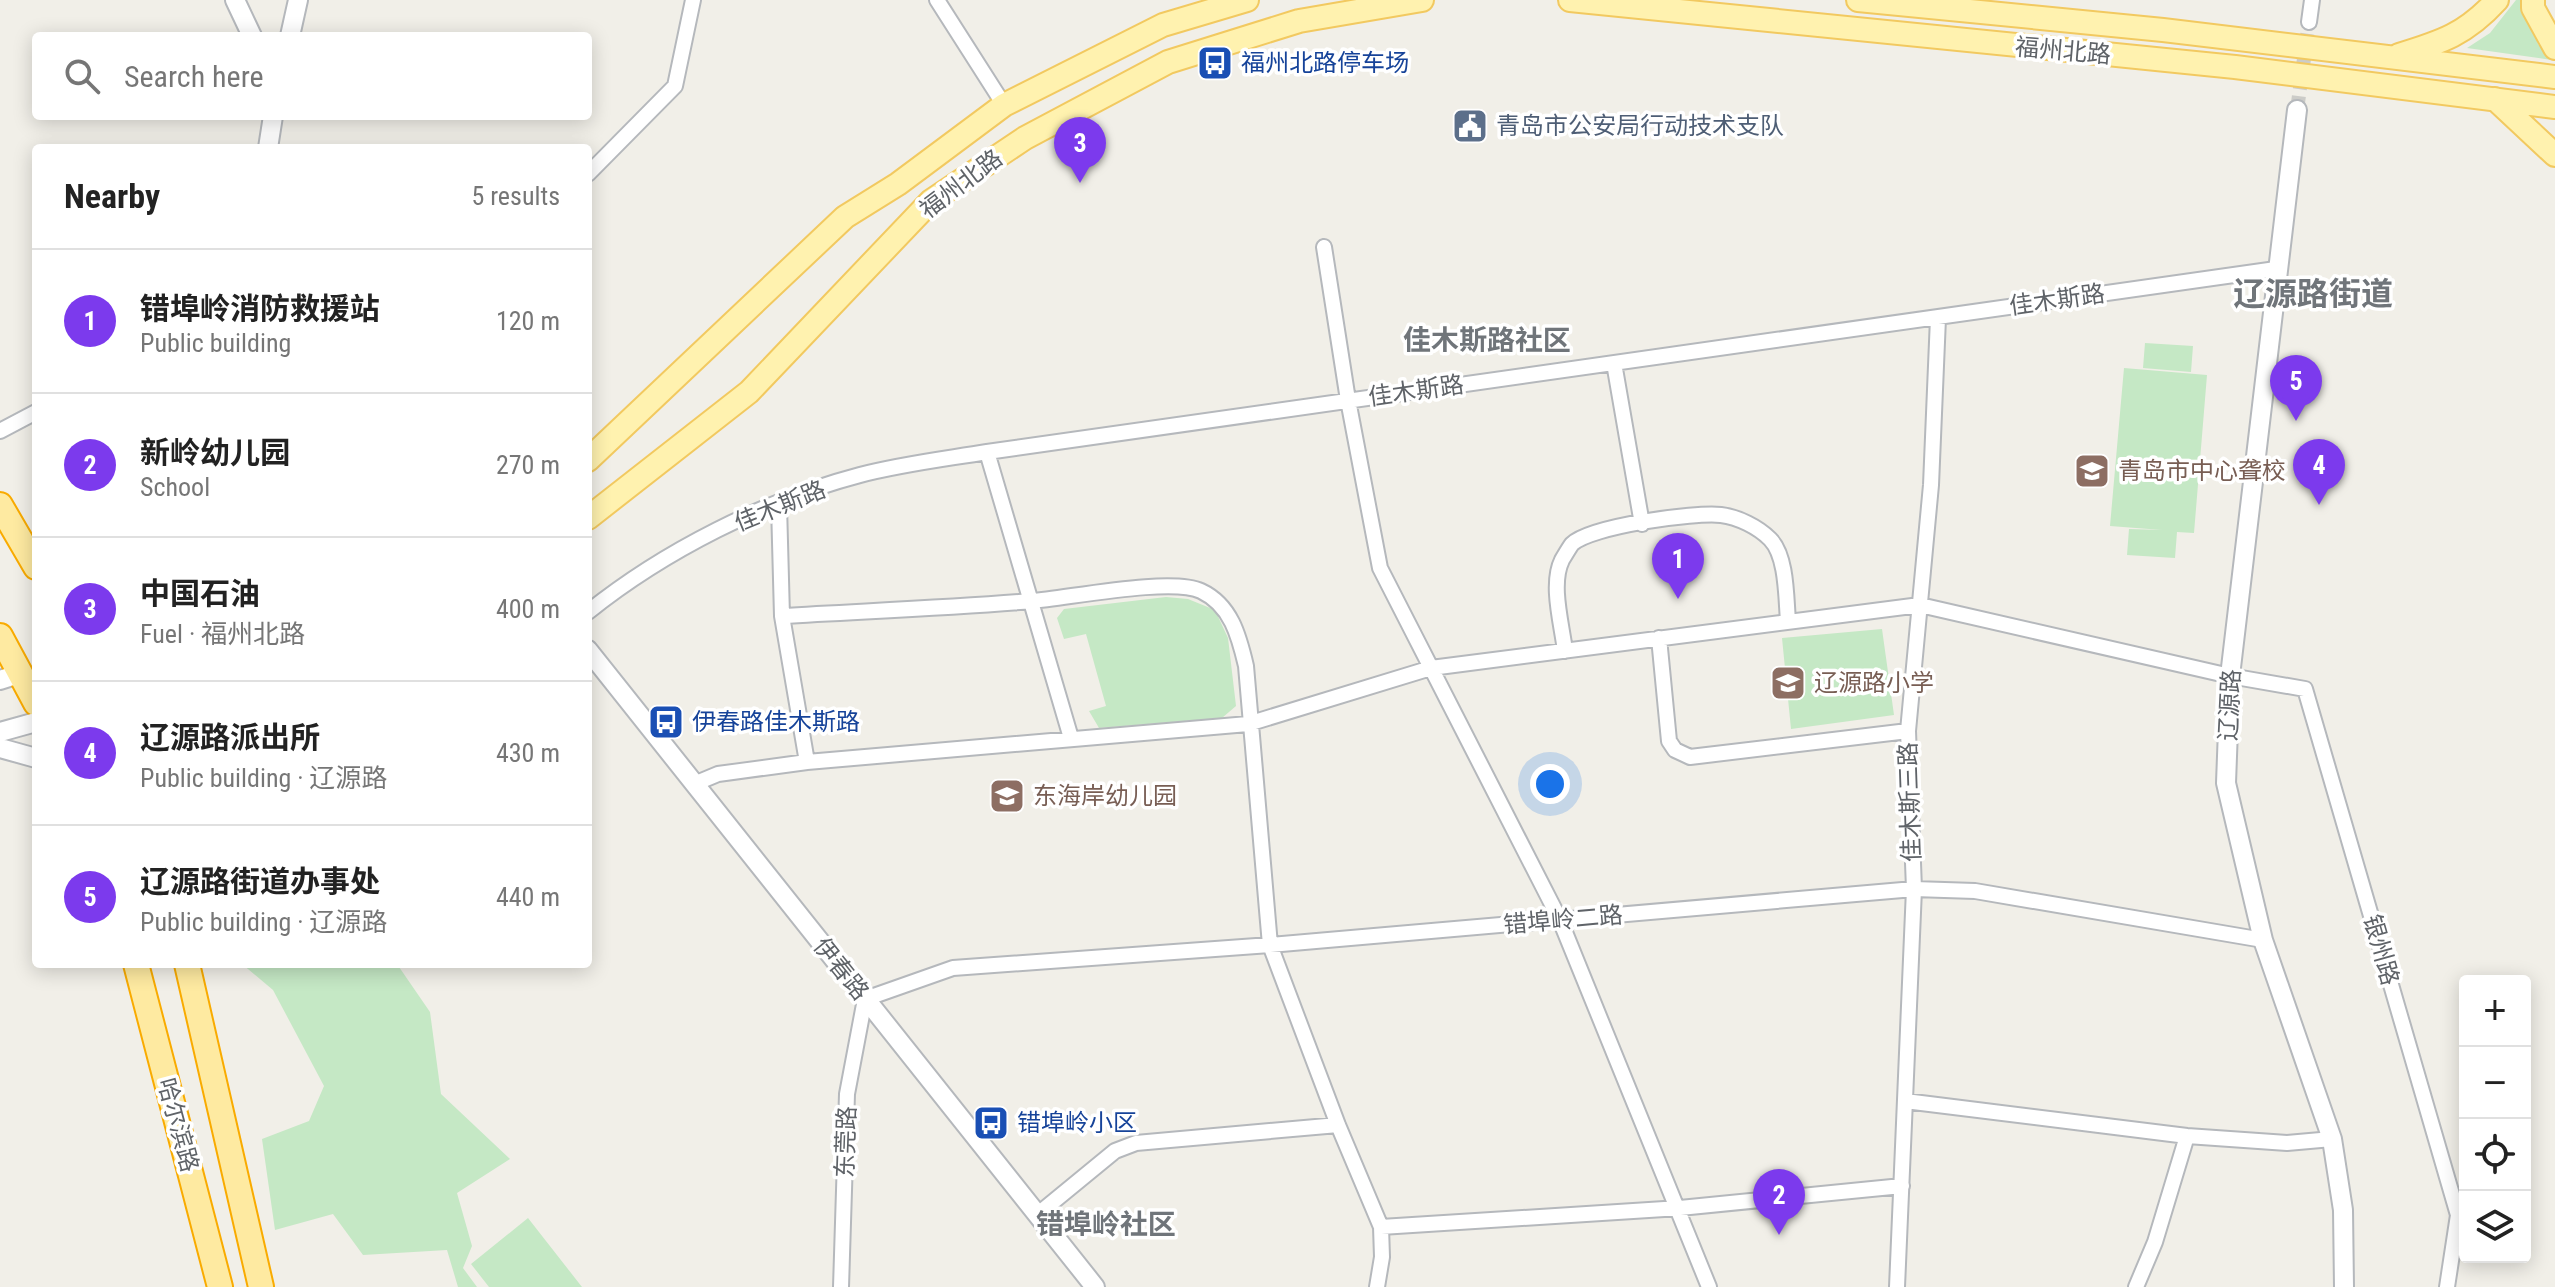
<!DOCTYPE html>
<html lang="en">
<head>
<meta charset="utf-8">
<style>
  :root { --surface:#fff; --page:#f2f2f2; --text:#222; --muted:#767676; --line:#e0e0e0; --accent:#7c3aed }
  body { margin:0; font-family:"Roboto Condensed","Noto Sans SC",sans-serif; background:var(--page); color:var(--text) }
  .controls { position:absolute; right:24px; bottom:24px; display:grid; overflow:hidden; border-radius:8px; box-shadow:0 4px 20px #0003 }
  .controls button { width:72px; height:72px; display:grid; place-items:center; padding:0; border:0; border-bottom:2px solid var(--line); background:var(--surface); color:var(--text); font:40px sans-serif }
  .you { position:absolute; left:1550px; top:784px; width:28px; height:28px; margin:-20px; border:6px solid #fff; border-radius:50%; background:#1a73e8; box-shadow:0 0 0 12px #1a73e833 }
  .badge { display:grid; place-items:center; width:52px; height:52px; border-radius:50%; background:var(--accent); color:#fff; font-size:26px; font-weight:700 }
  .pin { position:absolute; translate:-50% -66px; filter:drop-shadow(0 2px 4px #0008) }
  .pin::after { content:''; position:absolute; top:42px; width:28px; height:24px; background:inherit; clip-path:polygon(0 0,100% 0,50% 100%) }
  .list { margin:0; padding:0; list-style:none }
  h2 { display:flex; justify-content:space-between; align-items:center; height:104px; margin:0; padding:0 32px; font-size:34px }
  h2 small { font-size:26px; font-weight:400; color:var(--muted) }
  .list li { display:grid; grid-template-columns:52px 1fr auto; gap:24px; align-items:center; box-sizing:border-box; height:144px; padding:0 32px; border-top:2px solid var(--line) }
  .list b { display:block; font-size:30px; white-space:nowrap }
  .list p { margin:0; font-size:26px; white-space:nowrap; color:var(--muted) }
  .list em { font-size:26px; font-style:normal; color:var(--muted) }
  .icon { flex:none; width:44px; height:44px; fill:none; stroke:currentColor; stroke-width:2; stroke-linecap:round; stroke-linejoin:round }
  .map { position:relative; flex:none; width:2555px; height:1287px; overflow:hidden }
  .search { position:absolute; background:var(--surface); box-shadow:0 4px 20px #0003; left:32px; top:32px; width:560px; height:88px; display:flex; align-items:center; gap:20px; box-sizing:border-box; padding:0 28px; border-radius:8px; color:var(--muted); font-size:30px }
  .panel { position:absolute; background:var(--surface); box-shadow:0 4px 20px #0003; left:32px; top:144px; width:560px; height:824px; border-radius:8px }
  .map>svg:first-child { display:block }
  .green { fill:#c5e8c5 }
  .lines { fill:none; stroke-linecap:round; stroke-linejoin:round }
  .minor-tunnel { stroke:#ccccc8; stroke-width:14; stroke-dasharray:14 7; stroke-linecap:butt }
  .minor-casing { stroke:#b5b8bc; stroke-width:18 }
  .tertiary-casing { stroke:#b5b8bc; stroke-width:22 }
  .primary-casing { stroke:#f2c960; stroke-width:26 }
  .trunk-casing { stroke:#f9ab00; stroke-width:28 }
  .minor { stroke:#fff; stroke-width:14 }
  .tertiary { stroke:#fff; stroke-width:18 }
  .primary { stroke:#fff2af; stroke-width:22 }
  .trunk { stroke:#feeaa1; stroke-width:24 }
  .labels { text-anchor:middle; stroke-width:7; stroke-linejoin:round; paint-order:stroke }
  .street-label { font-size:24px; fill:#5f6368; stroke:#fff }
  .transit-label { font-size:24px; fill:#164399; stroke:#fff; text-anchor:start }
  .service-label { font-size:24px; fill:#4e5e75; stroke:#fff; text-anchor:start }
  .education-label { font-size:24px; fill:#785e54; stroke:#fff; text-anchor:start }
  .quarter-label { font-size:28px; font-weight:bold; fill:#70757a; stroke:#fff }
  .district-label { font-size:32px; font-weight:bold; fill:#70757a; stroke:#fff }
</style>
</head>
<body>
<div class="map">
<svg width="2555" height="1287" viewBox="0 0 2555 1287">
  <rect width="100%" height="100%" fill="#f1efe8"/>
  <path class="green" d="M2516,0H2527L2538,44L2552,60L2467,48L2490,33Z
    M2145,343L2193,346L2191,372L2143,368Z
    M2124,368L2207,375L2194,533L2177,532L2175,558L2127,555L2129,529L2162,530L2110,526Z
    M1166,597L1188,599L1215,610L1228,638L1236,706L1222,718L1099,728L1089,711L1106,706L1086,634L1064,639L1057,618L1064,609Z
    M1882,629L1894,715L1791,729L1782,638Z
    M242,964H397L430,1012L441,1094L510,1159L457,1193L472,1246L463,1268L477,1287H458L447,1250L363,1255L333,1214L275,1230L262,1139L309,1121L324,1086L273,990Z
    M528,1218L582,1287H489L471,1264Z"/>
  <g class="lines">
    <path class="minor-tunnel" d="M2297,110L2309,22"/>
    <defs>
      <path id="minor" d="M937,0L1004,105
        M2309,22L2312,0
        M588,174L675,86L693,0
        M1324,247L1348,400L1380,568L1560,920L1709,1287
        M1614,363L1642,524
        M0,431L36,412
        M987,452L1071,738
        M779,505L782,616L807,762
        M588,612C664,551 765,500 860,475C902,464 945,459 987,452L2276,269
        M782,616C865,611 949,608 1032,601C1069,598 1171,577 1201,591C1231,605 1239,636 1246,666L1270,945L1338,1125L1381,1227L1382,1257L1377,1287
        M1659,638L1669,741L1675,750L1690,757L1908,731
        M1565,651C1562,625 1550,584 1562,560C1565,555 1569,548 1572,544C1591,526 1694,512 1721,515C1738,517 1758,527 1770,539C1787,556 1786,598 1788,621
        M694,784L718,774L807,762L1248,724L1431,668L1920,605L2230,676L2305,689L2458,1215L2447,1287
        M1905,1101L2187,1136L2287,1143L2332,1139
        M1037,1215L1115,1151L1136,1143L1338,1125
        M1381,1227L1680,1208L1902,1186
        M841,1287L847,1094L865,999L953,968L1270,945L1914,889L1975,891L2263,940
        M1897,1287L1914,889L1908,731L1931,485L1938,318
        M2136,1287L2155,1242L2187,1136"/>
      <path id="tertiary" d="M235,0L252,36
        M290,36L298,0
        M2297,110L2230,676L2226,783L2263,940L2332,1139L2343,1210L2344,1287
        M268,148L273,116
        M588,650L1095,1287
        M0,680L22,673
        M0,732L36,722
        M0,748L36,758"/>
      <path id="primary" d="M1570,0L2235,67L2555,107
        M1858,0L2163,30L2555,77
        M2533,0V8L2555,48
        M2399,55C2442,42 2466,34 2497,0
        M2495,99L2555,155
        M588,460L845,217L898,184L1004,105L1163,25L1247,0
        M588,518L749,392L931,201L1025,138L1168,62L1299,21L1422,0"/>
      <path id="trunk" d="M0,505L36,567
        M0,636L36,703
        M136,964L220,1287
        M187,964L261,1287"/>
    </defs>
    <use href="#minor" class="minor-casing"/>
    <use href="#tertiary" class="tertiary-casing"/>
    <use href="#primary" class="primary-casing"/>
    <use href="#trunk" class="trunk-casing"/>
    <use href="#minor" class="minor"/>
    <use href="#tertiary" class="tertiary"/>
    <use href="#primary" class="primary"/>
    <use href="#trunk" class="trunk"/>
  </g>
  <defs>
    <symbol id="bus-square" viewBox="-11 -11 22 22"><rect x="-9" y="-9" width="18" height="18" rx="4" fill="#1a4fb4" stroke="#fff"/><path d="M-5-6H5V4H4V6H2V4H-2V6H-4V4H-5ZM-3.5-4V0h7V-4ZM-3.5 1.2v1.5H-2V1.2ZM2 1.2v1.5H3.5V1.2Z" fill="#fff"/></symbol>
    <symbol id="civic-square" viewBox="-11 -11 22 22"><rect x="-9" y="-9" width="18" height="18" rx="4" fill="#5c6f8a" stroke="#fff"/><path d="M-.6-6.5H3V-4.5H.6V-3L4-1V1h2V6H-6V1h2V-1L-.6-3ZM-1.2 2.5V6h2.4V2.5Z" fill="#fff"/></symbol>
    <symbol id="school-square" viewBox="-11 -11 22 22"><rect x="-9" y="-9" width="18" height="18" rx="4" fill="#8d6e63" stroke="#fff"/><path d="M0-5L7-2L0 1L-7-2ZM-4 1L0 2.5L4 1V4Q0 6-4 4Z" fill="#fff"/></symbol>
  </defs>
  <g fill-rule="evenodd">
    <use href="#bus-square" x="1195" y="43" width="40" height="40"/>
    <use href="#civic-square" x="1450" y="106" width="40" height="40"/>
    <use href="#school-square" x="2072" y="451" width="40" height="40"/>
    <use href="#school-square" x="1768" y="663" width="40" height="40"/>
    <use href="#bus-square" x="646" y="702" width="40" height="40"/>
    <use href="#school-square" x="987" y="776" width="40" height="40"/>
    <use href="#bus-square" x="971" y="1103" width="40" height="40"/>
  </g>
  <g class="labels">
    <g class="street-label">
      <text transform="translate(2063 51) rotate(5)" y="8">福州北路</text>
      <text transform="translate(961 184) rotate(-37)" y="8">福州北路</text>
      <text transform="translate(2057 300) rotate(-8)" y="8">佳木斯路</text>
      <text transform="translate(1416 391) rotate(-8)" y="8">佳木斯路</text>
      <text transform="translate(780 506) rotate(-22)" y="8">佳木斯路</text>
      <text transform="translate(2230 705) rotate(-87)" y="8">辽源路</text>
      <text transform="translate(1910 802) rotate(-92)" y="8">佳木斯三路</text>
      <text transform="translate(1563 920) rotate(-5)" y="8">错埠岭二路</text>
      <text transform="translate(2381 950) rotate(74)" y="8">银州路</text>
      <text transform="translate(841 969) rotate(51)" y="8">伊春路</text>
      <text transform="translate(178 1125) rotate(75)" y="8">哈尔滨路</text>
      <text transform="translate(846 1142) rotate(-88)" y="8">东莞路</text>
    </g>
    <g class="transit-label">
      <text x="1241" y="71">福州北路停车场</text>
      <text x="692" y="730">伊春路佳木斯路</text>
      <text x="1017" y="1131">错埠岭小区</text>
    </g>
    <g class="service-label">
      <text x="1496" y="134">青岛市公安局行动技术支队</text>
    </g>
    <g class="education-label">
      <text x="2118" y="479">青岛市中心聋校</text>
      <text x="1814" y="691">辽源路小学</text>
      <text x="1033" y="804">东海岸幼儿园</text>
    </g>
    <g class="quarter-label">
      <text x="1487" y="350">佳木斯路社区</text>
      <text x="1106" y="1234">错埠岭社区</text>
    </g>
    <g class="district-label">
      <text x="2313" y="305">辽源路街道</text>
    </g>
  </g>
</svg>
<div class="controls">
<button>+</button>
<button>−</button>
<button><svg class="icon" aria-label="locate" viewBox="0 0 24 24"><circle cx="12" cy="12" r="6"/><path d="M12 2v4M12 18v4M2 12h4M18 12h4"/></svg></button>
<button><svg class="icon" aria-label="layers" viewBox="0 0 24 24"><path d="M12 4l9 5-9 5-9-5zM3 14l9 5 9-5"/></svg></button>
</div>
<div class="you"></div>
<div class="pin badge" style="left:1678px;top:599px">1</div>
<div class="pin badge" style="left:1779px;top:1235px">2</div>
<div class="pin badge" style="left:1080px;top:183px">3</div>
<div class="pin badge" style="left:2319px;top:505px">4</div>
<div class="pin badge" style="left:2296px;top:421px">5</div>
<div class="search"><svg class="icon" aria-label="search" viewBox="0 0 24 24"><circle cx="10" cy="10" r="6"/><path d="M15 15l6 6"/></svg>Search here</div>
<section class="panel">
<h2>Nearby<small>5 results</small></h2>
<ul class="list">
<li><span class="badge">1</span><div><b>错埠岭消防救援站</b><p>Public building</p></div><em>120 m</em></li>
<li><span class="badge">2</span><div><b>新岭幼儿园</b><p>School</p></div><em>270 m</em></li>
<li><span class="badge">3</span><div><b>中国石油</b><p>Fuel · 福州北路</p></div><em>400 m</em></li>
<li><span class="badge">4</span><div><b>辽源路派出所</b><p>Public building · 辽源路</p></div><em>430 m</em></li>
<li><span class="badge">5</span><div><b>辽源路街道办事处</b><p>Public building · 辽源路</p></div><em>440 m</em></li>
</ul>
</section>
</div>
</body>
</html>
